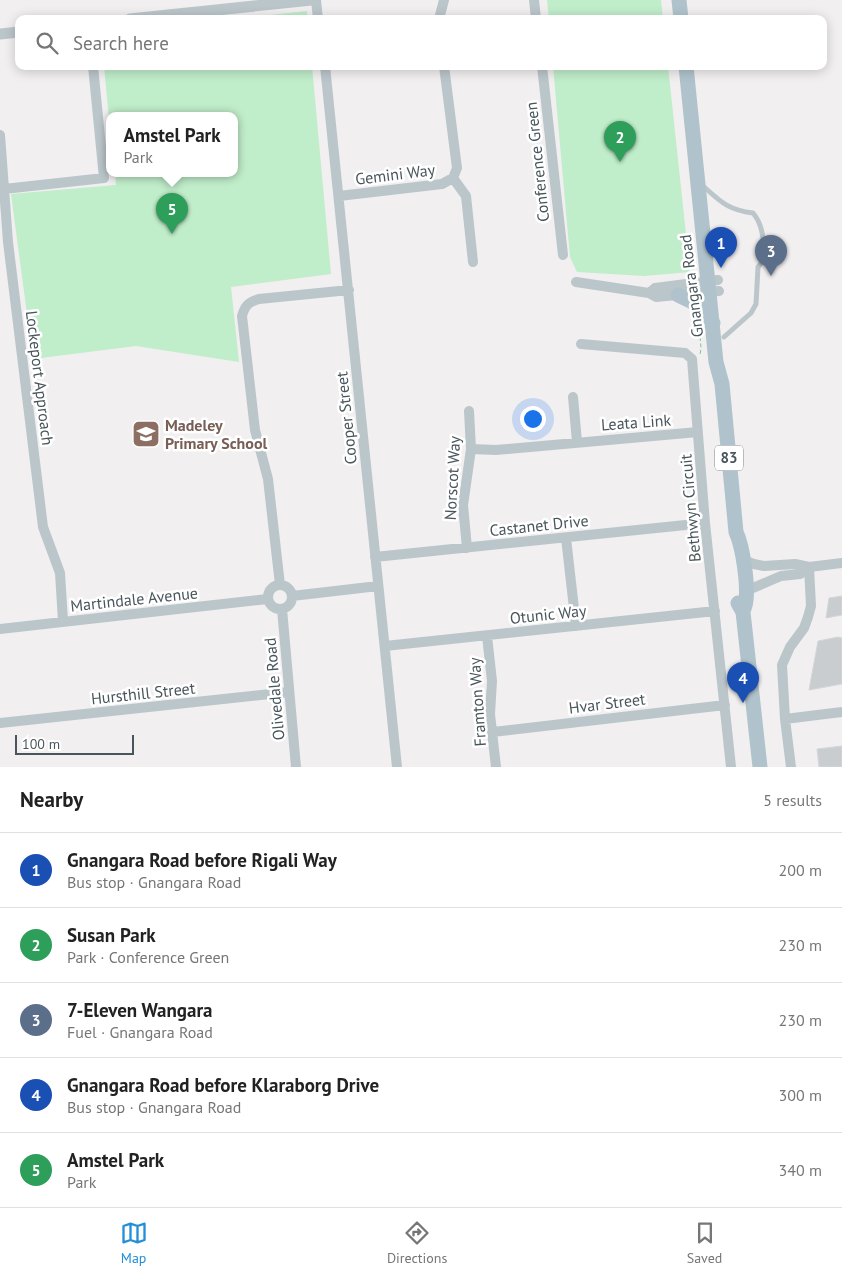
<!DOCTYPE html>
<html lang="en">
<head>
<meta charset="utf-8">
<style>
  :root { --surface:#fff; --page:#f2f2f2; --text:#222; --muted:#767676; --line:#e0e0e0; --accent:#238fd7 }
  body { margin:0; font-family:"PT Sans",sans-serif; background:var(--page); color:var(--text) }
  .scale { position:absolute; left:15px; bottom:12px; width:119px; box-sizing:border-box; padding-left:5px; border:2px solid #48555b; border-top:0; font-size:14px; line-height:18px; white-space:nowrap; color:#48555b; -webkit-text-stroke:4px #fff; paint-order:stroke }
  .you { position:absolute; left:532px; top:418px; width:18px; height:18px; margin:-12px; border:4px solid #fff; border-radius:50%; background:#1a73e8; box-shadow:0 0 0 8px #1a73e833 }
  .badge { display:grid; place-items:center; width:32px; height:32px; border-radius:50%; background:var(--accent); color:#fff; font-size:16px; font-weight:700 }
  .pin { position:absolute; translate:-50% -41px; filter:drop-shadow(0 1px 2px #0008) }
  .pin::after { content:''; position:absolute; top:26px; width:18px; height:15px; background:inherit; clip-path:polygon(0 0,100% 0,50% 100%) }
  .popup { position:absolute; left:106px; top:112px; width:132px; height:65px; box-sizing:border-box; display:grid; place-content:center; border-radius:10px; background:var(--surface); filter:drop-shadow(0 1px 4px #0005); font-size:16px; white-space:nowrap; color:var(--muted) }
  .popup b { font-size:19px; color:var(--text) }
  .popup::after { content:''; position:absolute; left:50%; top:100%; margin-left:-10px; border:10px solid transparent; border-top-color:var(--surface) }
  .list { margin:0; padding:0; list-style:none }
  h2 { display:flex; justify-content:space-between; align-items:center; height:65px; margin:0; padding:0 20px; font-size:21px }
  h2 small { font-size:16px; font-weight:400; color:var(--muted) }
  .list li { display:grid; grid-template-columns:32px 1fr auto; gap:15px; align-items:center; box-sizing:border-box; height:75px; padding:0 20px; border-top:1px solid var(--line) }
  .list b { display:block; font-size:19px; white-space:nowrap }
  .list p { margin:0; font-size:16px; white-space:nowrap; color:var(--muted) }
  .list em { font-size:16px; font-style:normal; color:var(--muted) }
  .icon { flex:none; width:28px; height:28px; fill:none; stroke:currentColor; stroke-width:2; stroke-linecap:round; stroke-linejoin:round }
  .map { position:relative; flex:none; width:842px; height:767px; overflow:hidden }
  .search { position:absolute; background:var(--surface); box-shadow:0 2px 12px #0003; left:15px; right:15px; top:15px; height:55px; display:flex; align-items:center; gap:12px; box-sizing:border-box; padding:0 18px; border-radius:10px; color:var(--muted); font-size:19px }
  .sheet { height:440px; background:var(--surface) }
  nav { display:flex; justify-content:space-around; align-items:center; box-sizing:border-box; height:70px; border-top:1px solid var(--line); background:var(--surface); font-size:14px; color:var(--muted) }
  nav a { display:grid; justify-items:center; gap:2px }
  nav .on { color:var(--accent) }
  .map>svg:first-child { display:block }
  .green { fill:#c0edca }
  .building { fill:#c9cdd0; stroke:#d3d7da }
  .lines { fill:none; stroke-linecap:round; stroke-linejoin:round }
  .path { stroke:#7ac995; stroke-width:1; stroke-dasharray:4 2.5; stroke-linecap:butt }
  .service { stroke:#bbc6cb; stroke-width:5 }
  .minor { stroke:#bbc6cb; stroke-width:10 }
  .tertiary { stroke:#bbc6cb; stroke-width:11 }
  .primary { stroke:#b0c3cc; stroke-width:15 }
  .labels { text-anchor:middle; stroke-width:5; stroke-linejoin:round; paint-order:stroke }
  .shield { fill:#fff; stroke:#7f888c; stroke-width:1 }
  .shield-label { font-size:15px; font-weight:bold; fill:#48555b }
  .street-label { font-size:16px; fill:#48555b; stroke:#fff }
  .education-label { font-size:16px; font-weight:bold; fill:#785e54; stroke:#fff; text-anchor:start }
</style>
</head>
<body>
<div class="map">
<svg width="842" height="767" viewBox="0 0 842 767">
  <rect width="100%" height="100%" fill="#f1eff0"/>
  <path class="green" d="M547,0H661L663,19H549Z
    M307,11V19H233Z
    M104,66H312L331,274L231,287L239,362L136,346L33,359L11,194L116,185L115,173H234V115H110L109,119Z
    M553,66H668L690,272L644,276L577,272L570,257Z"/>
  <path class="building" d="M842,596V615L826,618L829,598Z
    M838,637L842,638V684L809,690L818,641Z
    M842,746V767H819L817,749Z"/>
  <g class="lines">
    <path class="path" d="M699,324L701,348L700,355"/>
    <path class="service" d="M703,186C721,202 728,210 753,213C764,226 763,242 765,258L758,267L756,304L751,313L724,337"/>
    <path class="minor" d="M316,0L318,19
      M534,0L536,19
      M439,19L444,0
      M325,66L397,767
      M542,66L563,255
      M0,135L8,242L43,527L60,573L63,621
      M453,178L466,196L473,262
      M4,189L104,178L93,66
      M339,196L442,184L453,178L457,168L444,66
      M576,282L649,293L656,297L719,291
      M649,293L655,288L718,280
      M581,344L685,353L692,359L705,523L731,767
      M573,397L577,442
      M471,449L496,450L698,432
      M566,538L576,626
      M467,548L463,505L471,449L469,411
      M375,557L705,523
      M742,559L754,564L764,566L795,564L809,567L842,563
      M280,585L268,479L255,430L242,316C245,305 249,302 259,299L349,290
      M268 597a12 12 0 1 1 24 0a12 12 0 1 1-24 0Z
      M746,591L781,576L800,574L809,567
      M292,596L378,586
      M282,609L296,767
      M0,629L268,599
      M487,636L492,681L490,714L496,767
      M385,646L715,611
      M785,719L842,712
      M0,723L289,692
      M493,732L725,705
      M791,767L785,719L782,665L790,647L804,628L808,617L811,606L809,567"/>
    <path class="tertiary" d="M130,19L312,0
      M0,34L19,32"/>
    <path class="primary" d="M679,0L681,19
      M686,66L716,362L722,384L736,532C743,547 748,584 746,600C746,604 744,608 743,612
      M678,295L699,305L713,323
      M738,603L743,612L760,767"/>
  </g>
  <defs>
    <symbol id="school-square" viewBox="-11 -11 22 22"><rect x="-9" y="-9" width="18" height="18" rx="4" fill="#8d6e63" stroke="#fff"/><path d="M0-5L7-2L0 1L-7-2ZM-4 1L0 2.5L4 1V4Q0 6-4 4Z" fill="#fff"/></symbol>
  </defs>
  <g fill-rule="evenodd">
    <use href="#school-square" x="130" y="418" width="32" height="32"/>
  </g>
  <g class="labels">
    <rect class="shield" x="715" y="445.5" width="28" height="25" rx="4"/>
    <g class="shield-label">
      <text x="729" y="463">83</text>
    </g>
    <g class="street-label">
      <text transform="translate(537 162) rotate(-96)" y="6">Conference Green</text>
      <text transform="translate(395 174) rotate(-7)" y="6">Gemini Way</text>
      <text transform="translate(691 286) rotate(-97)" y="6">Gnangara Road</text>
      <text transform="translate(40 378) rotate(83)" y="6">Lockeport Approach</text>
      <text transform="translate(346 418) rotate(-96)" y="6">Cooper Street</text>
      <text transform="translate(636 422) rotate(-4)" y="6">Leata Link</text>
      <text transform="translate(452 478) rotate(-87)" y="6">Norscot Way</text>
      <text transform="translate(690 508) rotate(-95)" y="6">Bethwyn Circuit</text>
      <text transform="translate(539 525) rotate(-6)" y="6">Castanet Drive</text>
      <text transform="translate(134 599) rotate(-6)" y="6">Martindale Avenue</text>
      <text transform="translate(548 614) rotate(-6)" y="6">Otunic Way</text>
      <text transform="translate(274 689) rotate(-95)" y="6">Olivedale Road</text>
      <text transform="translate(143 693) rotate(-6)" y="6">Hursthill Street</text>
      <text transform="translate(477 702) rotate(-94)" y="6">Framton Way</text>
      <text transform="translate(607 703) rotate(-7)" y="6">Hvar Street</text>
    </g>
    <g class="education-label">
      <text x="165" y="431">Madeley<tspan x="165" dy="18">Primary School</tspan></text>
    </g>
  </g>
</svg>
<div class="scale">100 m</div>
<div class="you"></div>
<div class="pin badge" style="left:721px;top:268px;background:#1a4fb4">1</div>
<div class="pin badge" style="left:620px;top:162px;background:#2e9e5b">2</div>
<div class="pin badge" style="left:771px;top:276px;background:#5c6f8a">3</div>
<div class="pin badge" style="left:743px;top:703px;background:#1a4fb4">4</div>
<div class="pin badge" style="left:172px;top:234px;background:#2e9e5b">5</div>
<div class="popup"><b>Amstel Park</b>Park</div>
<div class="search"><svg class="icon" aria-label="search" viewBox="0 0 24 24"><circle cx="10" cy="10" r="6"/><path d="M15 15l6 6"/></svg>Search here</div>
</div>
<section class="sheet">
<h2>Nearby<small>5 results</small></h2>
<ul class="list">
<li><span class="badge" style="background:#1a4fb4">1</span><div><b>Gnangara Road before Rigali Way</b><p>Bus stop · Gnangara Road</p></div><em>200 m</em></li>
<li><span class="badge" style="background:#2e9e5b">2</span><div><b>Susan Park</b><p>Park · Conference Green</p></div><em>230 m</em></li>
<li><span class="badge" style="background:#5c6f8a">3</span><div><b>7-Eleven Wangara</b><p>Fuel · Gnangara Road</p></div><em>230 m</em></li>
<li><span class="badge" style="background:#1a4fb4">4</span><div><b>Gnangara Road before Klaraborg Drive</b><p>Bus stop · Gnangara Road</p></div><em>300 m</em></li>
<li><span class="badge" style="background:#2e9e5b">5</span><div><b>Amstel Park</b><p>Park</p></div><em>340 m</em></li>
</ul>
</section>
<nav>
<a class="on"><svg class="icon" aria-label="map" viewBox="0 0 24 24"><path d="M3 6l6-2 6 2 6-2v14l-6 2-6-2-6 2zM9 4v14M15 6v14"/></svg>Map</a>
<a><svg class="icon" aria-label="directions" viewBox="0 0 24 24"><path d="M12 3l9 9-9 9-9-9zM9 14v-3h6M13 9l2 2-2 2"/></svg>Directions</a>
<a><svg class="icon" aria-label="saved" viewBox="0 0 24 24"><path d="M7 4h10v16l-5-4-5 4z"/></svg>Saved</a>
</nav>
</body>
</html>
